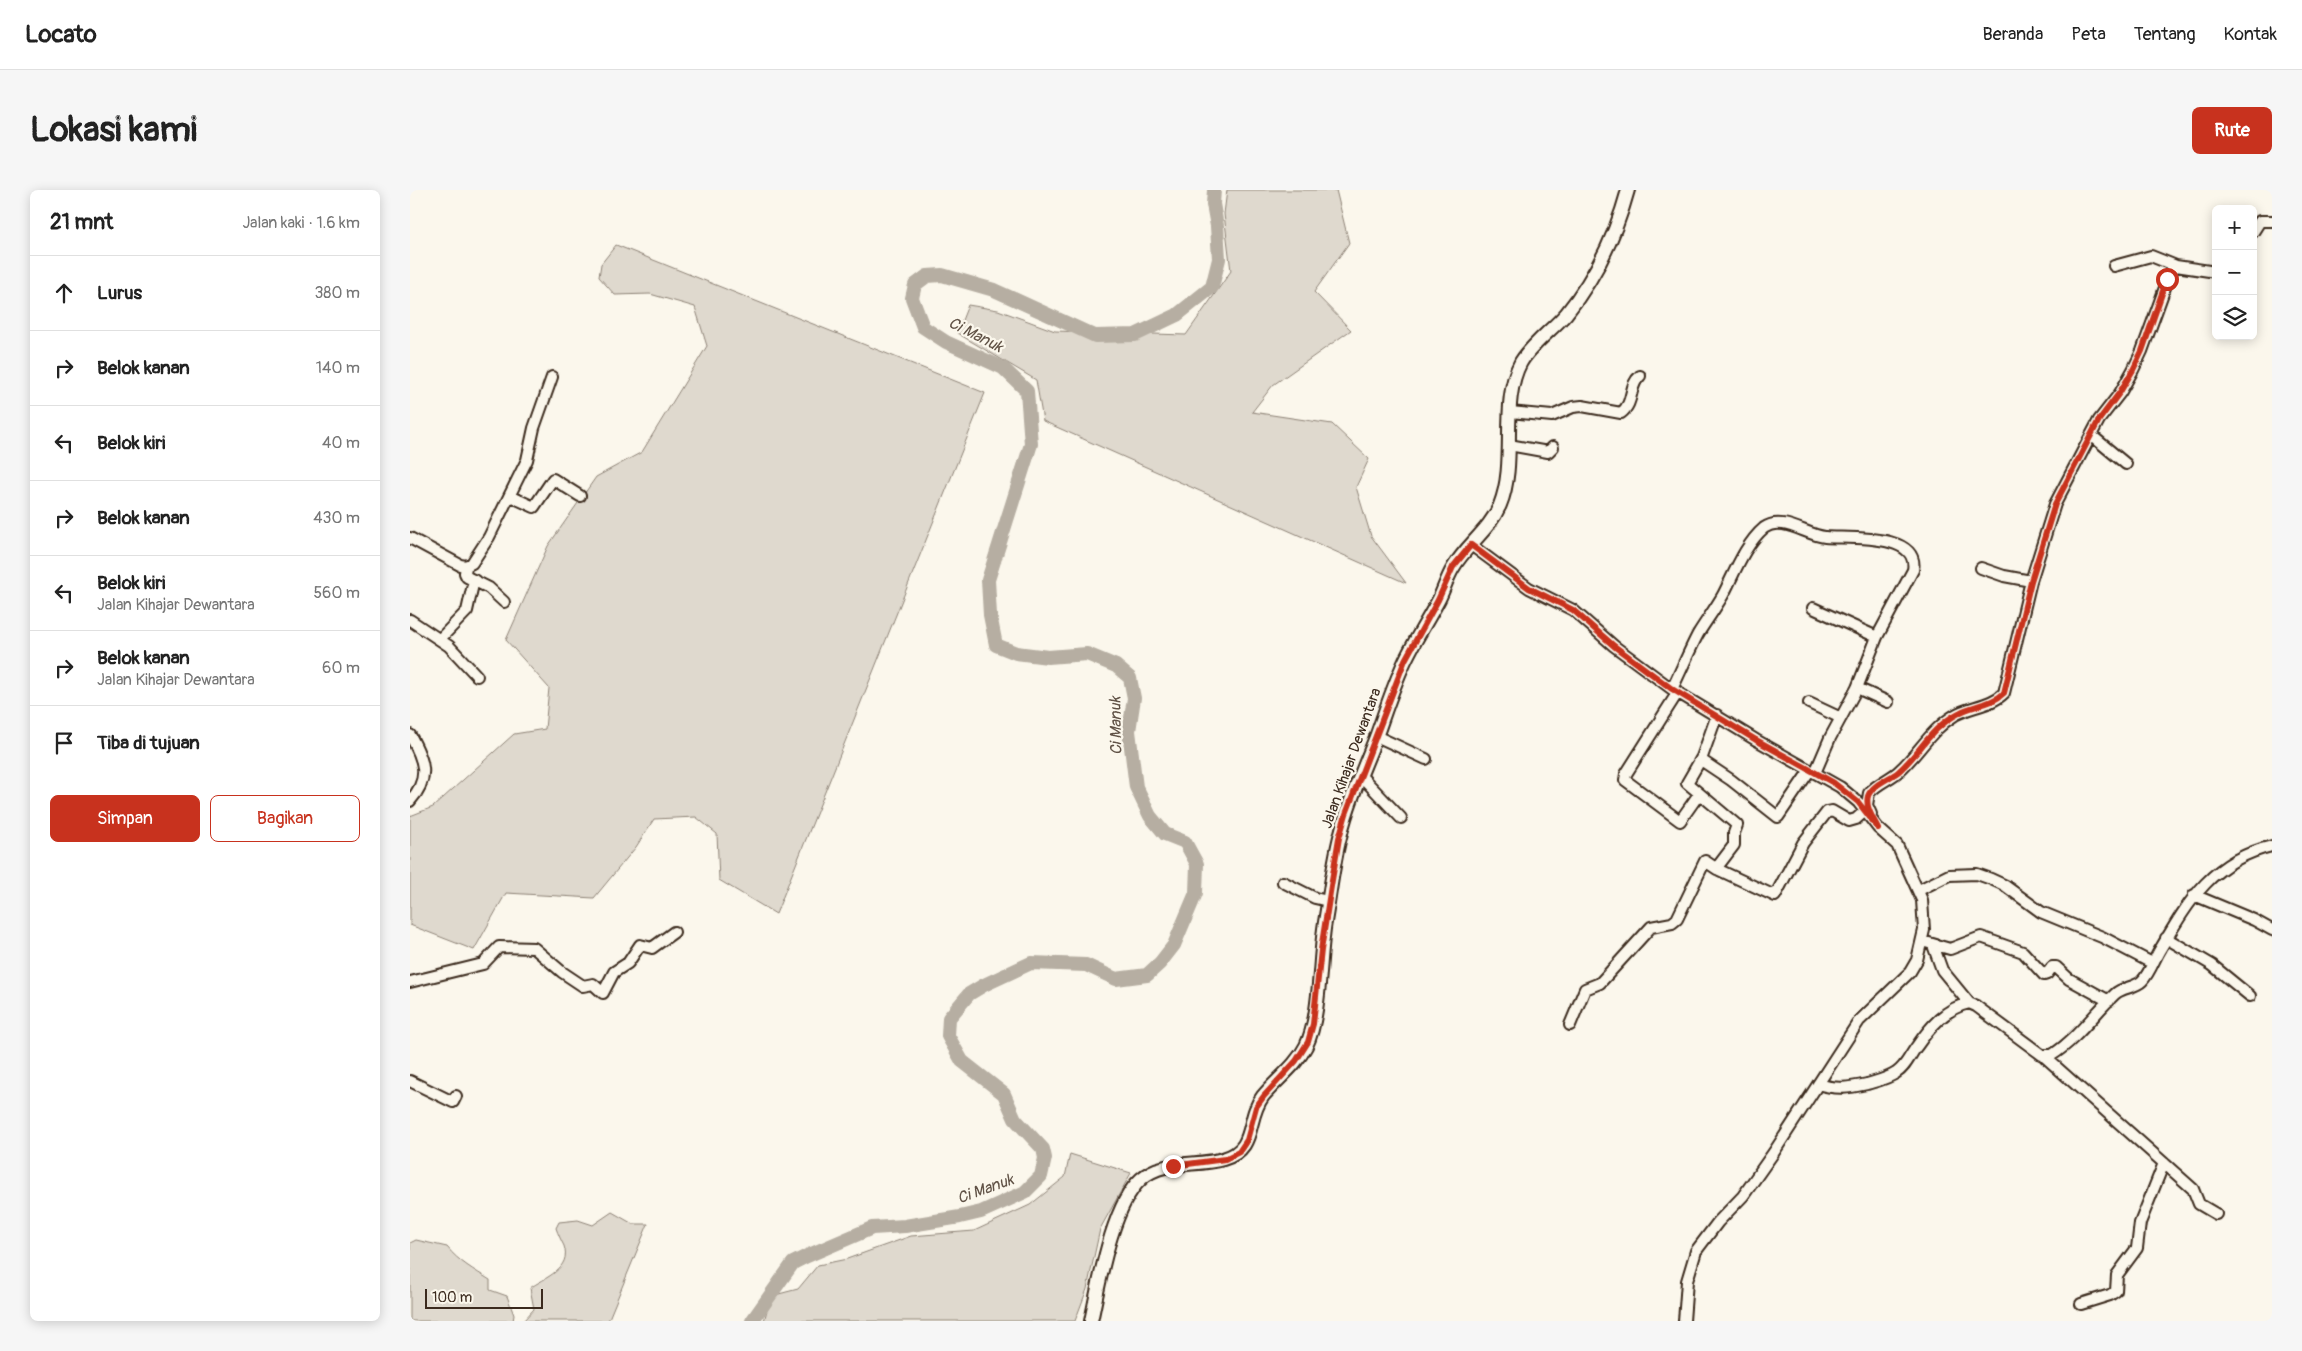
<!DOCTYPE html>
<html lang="id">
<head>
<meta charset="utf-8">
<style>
  :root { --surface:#fff; --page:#f6f6f6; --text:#222; --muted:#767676; --line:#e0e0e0; --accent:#c8321e }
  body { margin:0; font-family:Pangolin,sans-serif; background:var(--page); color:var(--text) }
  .controls { position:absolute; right:15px; top:15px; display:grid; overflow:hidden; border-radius:8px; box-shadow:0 2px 12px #0003 }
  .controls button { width:45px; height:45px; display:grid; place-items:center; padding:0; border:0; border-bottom:1px solid var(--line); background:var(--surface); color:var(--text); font:25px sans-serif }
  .scale { position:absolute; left:15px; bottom:12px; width:118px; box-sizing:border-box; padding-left:5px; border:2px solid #3b2a1e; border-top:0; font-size:14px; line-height:18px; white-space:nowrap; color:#3b2a1e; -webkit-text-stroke:4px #fbf7ec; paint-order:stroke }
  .stop { position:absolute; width:15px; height:15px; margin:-11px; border:4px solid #c8321e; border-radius:50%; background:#fff }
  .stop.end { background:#c8321e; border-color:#fff; box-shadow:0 1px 5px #0008 }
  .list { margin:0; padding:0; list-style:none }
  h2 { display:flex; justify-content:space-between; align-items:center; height:65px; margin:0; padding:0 20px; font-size:21px }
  h2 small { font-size:16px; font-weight:400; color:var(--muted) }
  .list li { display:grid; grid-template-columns:32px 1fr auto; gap:15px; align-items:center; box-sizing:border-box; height:75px; padding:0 20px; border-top:1px solid var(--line) }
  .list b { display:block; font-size:19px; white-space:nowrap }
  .list p { margin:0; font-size:16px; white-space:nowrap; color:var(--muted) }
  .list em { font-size:16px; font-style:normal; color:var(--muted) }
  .actions { display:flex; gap:10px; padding:15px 20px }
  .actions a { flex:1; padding:11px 0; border:1px solid var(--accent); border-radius:8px; text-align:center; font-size:18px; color:var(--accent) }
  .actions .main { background:var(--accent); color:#fff }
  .icon { flex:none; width:28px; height:28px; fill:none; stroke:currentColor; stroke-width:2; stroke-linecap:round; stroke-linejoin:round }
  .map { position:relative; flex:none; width:1862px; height:1131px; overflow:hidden; border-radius:8px }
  header { display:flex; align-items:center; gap:30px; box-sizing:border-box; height:70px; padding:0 25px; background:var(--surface); border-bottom:1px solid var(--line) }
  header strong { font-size:24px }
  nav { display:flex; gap:28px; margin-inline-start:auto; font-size:18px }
  .intro { display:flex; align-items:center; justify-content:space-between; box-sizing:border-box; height:120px; padding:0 30px }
  h1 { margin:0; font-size:35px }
  .button { padding:12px 22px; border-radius:8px; background:var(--accent); color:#fff; font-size:18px; font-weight:700 }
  main { display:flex; gap:30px; padding:0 30px }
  aside { flex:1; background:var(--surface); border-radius:8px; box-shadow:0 2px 12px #0003 }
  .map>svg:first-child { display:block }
  .green { fill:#dfd9ce; stroke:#8d8276 }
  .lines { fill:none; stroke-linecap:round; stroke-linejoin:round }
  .river { stroke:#b6aea2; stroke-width:14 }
  .minor-casing { stroke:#3b2a1e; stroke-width:14 }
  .major-casing { stroke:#3b2a1e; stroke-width:16 }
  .minor { stroke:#fbf7ec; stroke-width:10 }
  .major { stroke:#fbf7ec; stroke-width:12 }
  .route { stroke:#c8321e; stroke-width:6 }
  .labels { text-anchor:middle; stroke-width:4.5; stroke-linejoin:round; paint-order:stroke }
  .street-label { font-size:15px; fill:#3b2a1e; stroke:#fbf7ec }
  .water-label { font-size:16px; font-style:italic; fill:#605246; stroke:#fbf7ec }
</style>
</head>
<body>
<header>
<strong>Locato</strong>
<nav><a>Beranda</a><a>Peta</a><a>Tentang</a><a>Kontak</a></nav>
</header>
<div class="intro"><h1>Lokasi kami</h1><a class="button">Rute</a></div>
<main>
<aside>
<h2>21 mnt<small>Jalan kaki · 1.6 km</small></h2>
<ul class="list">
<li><svg class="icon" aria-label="ahead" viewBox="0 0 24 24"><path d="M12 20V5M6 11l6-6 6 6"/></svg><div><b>Lurus</b></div><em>380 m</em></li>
<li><svg class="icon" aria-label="right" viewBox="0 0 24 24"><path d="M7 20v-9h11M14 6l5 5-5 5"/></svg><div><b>Belok kanan</b></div><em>140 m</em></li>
<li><svg class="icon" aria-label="left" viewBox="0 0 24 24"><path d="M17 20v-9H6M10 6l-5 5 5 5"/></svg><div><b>Belok kiri</b></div><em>40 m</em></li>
<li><svg class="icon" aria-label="right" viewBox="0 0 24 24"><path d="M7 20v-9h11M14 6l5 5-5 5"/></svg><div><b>Belok kanan</b></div><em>430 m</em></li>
<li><svg class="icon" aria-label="left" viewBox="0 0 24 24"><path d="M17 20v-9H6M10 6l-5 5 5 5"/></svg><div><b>Belok kiri</b><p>Jalan Kihajar Dewantara</p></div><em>560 m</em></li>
<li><svg class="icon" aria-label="right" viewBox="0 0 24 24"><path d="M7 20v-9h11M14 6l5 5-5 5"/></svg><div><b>Belok kanan</b><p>Jalan Kihajar Dewantara</p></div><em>60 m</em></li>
<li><svg class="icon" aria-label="arrive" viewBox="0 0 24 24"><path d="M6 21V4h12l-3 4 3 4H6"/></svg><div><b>Tiba di tujuan</b></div></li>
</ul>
<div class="actions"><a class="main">Simpan</a><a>Bagikan</a></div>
</aside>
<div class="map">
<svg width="1862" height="1131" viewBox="0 0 1862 1131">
  <rect width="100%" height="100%" fill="#fbf7ec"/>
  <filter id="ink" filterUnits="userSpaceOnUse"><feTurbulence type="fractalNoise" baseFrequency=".02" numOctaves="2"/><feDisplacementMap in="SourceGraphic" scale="10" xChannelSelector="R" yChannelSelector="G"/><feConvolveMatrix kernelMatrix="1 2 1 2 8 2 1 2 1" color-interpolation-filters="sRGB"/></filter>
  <g filter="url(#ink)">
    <path class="green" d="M817,0H926L939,53L904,102L941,140L863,195L842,222L922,234L959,269L946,297L961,346L996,393L633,231L626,190L547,143L558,115L588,120L645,141L776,145L821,81L814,24Z
      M206,55L575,203L366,724L309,690L307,644L286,627L244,629L226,657L184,708L96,703L64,760L0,735V626L23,617L104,544L135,539L139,498L96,450L138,356L186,287L232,262L297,156L285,117L240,104L205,105L189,87L191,74Z
      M660,964L721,983L690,1039L677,1099L665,1131H354L361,1106L388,1099L408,1075L437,1069L501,1046L564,1041L620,1015L655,987Z
      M202,1022L223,1034H238L198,1131H113L124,1119L120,1098C134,1088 162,1079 154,1056C151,1050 148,1044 146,1038L149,1032L168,1030L183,1035Z
      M6,1050L37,1057C49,1072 64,1080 80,1090V1100L97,1106L104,1125L103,1131H0V1053Z"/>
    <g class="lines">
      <path class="river" d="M342,1131L383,1073L397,1066L462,1038L495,1036L550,1027L571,1022L615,1002L631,986L635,968L633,959L605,929L594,904L552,871L538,846L539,828L559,804L574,795L621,773L676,775L706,789L737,785L750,773L764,755L786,703L787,674L775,652L755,644L740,626L726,597L719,541L724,508L720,488L706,476L677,464L638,467L606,463L586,455L580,425L578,390L621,254L617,201L593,178L536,152L513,137L502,108L505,95L517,86L532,85L584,100L685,146L725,145L767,125L802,97L809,69L807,36L803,14L804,0"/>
      <defs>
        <path id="minor" d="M1843,42L1850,31H1862
          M1704,76L1741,66L1766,76
          M1100,222L1142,226L1163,217L1172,216L1211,223C1225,212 1218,196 1230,186
          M1681,245L1716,274
          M1099,255L1138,262L1143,257
          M100,306L124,317L143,289L170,306
          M0,348L50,375L56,376L62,373L79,347L117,270L124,238L142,187
          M1061,355L1119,398L1163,420L1204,456L1262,499L1346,550L1430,597L1448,612L1468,638L1487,655L1512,710L1514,740L1507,770L1500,782L1449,831L1364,962L1333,1006L1308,1032L1286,1061L1277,1091L1274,1131
          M56,376L55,383L57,387L79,398L94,412
          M1571,378L1594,386L1621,391
          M1403,418L1467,447
          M0,430L39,456L67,486
          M30,449L57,421L64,390
          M1447,498L1478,512
          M1262,499C1271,481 1279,461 1288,444C1296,431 1305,419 1313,405C1324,384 1335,354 1354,338C1372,325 1396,345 1415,347C1438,349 1510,342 1503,380L1467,447L1447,498L1420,548L1405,583
          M1268,502L1216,584L1215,590L1270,631L1289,604
          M1399,513L1431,528
          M1307,525L1292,567L1277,593L1327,635L1324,643V655L1308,676L1309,680L1365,706L1393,653L1417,622L1422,621L1439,631L1446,629L1455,621
          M0,545C14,570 21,588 0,611
          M966,546L1016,569
          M1291,570L1321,590L1368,627L1400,580
          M951,586L991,628
          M1461,624L1457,615L1459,603C1467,593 1481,589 1490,580C1510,562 1520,540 1545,525C1561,516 1581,516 1594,503L1621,391L1645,314L1689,230L1710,203L1723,180L1732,161L1761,81L1766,76L1806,82
          M873,692L905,708L918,711
          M1509,700L1539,685L1567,684L1581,689L1594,695L1631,722L1692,747L1742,773
          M1784,705L1844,730L1862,740
          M1756,748L1802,775L1840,806
          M1512,751L1540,759L1571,747L1613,762L1634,785L1637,784L1642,777H1646L1659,789L1699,811
          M1523,755L1532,780L1559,813
          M0,792L73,774L89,757L124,758L152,782L173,796L183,794L193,803L204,782L218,773L230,755L242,758L264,742
          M1160,835L1175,799L1190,793L1241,737L1262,733L1267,729L1295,671L1307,679
          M1635,867L1783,999L1789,1014L1806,1024
          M0,891L43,912L46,906
          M1408,894C1427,900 1439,898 1457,894C1467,891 1477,889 1486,883C1496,877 1500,865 1507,856C1520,837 1536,818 1559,813L1566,816L1632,865H1642C1666,850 1684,824 1705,804C1712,797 1725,798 1732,791C1740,783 1745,767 1751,758C1780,709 1803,670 1862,656
          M1671,1114L1700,1105L1706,1101L1707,1085L1727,1058L1730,1033L1754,973"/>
        <path id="major" d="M681,1131C689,1094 702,1015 731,989C753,969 787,977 813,969C848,959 835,929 853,906C867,889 886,876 896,856C911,826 909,767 915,732C920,703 923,675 930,647C938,613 953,580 966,547C975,522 983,497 994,473C1004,451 1018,430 1029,409C1034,399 1037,388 1043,378C1056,355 1079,341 1090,315C1108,271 1089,212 1111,172C1122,154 1142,140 1156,124C1185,88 1206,44 1218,0"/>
      </defs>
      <use href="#minor" class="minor-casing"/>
      <use href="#major" class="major-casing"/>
      <use href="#minor" class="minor"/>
      <use href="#major" class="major"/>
    </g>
  </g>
  <g class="lines" filter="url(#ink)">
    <path class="route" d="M763,976L815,969L829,962L837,950L846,917L854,906L886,871L898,852L903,834L911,760L921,696L929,648L936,624L995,470L1028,410L1043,377L1061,355L1119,398L1163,420L1204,456L1262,499L1346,550L1424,593L1448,612L1468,638C1463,628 1455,617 1458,606C1462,595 1479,589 1488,582C1511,562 1519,539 1549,523C1563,515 1582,515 1594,503L1621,391L1645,314L1689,230L1710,202L1723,180L1732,161L1757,89"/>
  </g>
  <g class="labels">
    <g class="street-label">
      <text transform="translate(941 568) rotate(-70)" y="5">Jalan Kihajar Dewantara</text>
    </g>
    <g class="water-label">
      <text transform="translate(566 144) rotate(27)" y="6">Ci Manuk</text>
      <text transform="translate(705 536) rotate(-91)" y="6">Ci Manuk</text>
      <text transform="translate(575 998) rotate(-20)" y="6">Ci Manuk</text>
    </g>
  </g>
</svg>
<div class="controls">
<button>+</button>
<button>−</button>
<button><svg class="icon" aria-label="layers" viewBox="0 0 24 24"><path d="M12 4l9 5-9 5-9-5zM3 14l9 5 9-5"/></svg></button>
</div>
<div class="scale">100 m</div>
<div class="stop" style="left:1757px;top:89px"></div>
<div class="stop end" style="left:763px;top:976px"></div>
</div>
</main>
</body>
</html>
